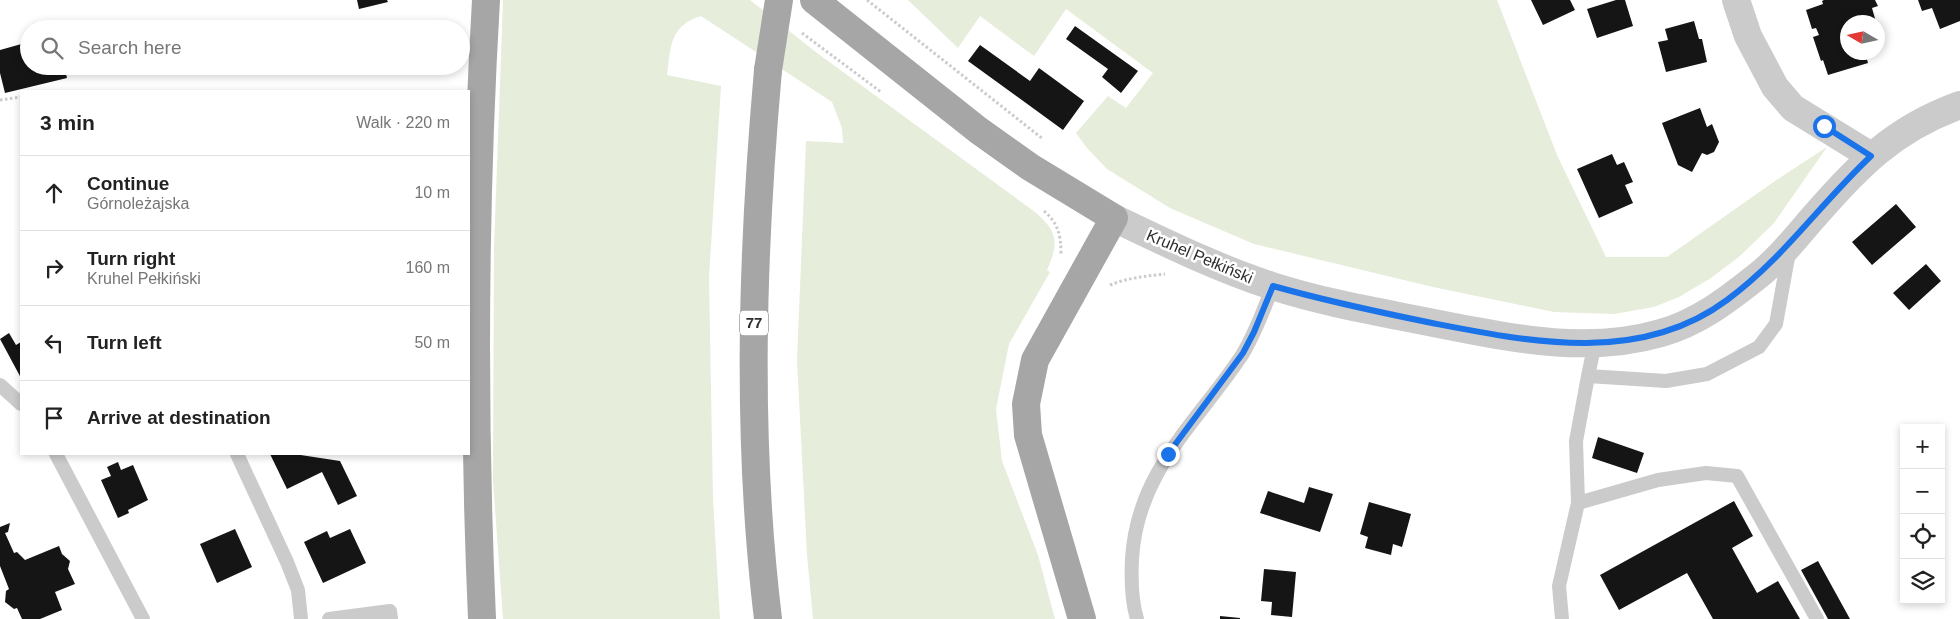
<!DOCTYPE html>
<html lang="en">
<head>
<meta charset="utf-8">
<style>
  :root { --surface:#fff; --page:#f6f6f6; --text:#222; --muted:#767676; --line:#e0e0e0 }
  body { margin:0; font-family:Arial,sans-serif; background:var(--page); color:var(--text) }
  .controls { position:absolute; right:15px; bottom:15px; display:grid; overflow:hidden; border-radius:0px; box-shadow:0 2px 8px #0003 }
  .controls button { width:45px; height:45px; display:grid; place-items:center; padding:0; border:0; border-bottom:1px solid var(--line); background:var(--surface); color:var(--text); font:25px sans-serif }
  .compass { position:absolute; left:1840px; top:15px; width:45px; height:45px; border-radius:50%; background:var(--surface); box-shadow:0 2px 8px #0003; rotate:279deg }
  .stop { position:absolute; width:15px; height:15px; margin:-11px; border:4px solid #1a73e8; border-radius:50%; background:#fff }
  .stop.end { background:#1a73e8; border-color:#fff; box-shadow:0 1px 5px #0008 }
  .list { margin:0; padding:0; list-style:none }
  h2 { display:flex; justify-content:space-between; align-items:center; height:65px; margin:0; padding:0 20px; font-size:21px }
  h2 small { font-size:16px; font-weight:400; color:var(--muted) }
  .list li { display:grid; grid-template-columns:32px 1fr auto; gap:15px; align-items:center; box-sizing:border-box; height:75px; padding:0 20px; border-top:1px solid var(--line) }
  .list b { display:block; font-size:19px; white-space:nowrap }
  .list p { margin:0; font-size:16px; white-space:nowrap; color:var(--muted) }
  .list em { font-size:16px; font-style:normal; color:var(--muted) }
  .icon { flex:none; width:28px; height:28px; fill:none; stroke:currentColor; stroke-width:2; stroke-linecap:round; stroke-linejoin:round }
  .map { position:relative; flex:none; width:1960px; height:619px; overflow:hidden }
  .search { position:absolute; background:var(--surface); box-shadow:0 2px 8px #0003; left:20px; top:20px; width:450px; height:55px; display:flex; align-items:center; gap:12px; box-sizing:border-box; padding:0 18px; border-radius:28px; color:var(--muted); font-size:19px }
  .panel { position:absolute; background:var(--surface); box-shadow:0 2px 8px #0003; left:20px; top:90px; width:450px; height:365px; border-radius:0px }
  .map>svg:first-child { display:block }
  .green { fill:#e6edda }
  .building { fill:#151515 }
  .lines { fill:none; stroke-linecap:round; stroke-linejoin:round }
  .path { stroke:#cbcbcb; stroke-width:3; stroke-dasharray:2.5 2.5; stroke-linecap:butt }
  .service { stroke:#cbcbcb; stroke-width:14 }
  .minor { stroke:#cbcbcb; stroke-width:28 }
  .tertiary { stroke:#cbcbcb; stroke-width:28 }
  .primary { stroke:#a6a6a6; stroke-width:28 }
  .primary-bridge { stroke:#a6a6a6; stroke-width:28 }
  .route { stroke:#1a73e8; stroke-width:6 }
  .labels { text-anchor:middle; stroke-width:5; stroke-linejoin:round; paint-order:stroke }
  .shield { fill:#fff; stroke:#6d6d6d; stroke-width:1 }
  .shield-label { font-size:15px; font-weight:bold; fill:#2e2e2e }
  .street-label { font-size:16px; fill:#2e2e2e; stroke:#fff }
</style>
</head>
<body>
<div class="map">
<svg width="1960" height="619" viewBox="0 0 1960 619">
  <rect width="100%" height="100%" fill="#fff"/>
  <path class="green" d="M503,0H750L817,53L1035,212C1058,232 1059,243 1047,270L1050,272L1009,344L996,409L1002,461L1038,555L1055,619H813L807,555L797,360L806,141L843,143L842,128L832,102L701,16C669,26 671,47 667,75L721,86L709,278L713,499L720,619H503L493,481L494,248Z
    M908,0H1497L1557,155L1606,257H1667L1775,181L1827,147L1774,223L1740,256L1711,278L1679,297L1654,307L1614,314L1554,312L1433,287L1254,244L1170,208L1107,169L1087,148L1076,133L1108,96L1126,108L1153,73L1066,9L1034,56L980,16L958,48Z"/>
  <path class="building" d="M357,0H387L388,2L359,9Z
    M1531,0H1570L1575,10L1543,25Z
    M1616,0H1625L1633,26L1597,38L1587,9Z
    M1824,0H1875L1878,6L1872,8L1876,22H1848V52H1865L1868,63L1828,75L1823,60L1821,61L1813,37L1819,35L1816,28L1812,29L1806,10L1823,4L1822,1Z
    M1918,0H1960V21L1940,29L1932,8L1922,11Z
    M1694,21L1699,39H1702L1707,62L1666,72L1658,42L1668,40L1665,29Z
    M1075,26L1138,71L1121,93L1102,77L1108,69L1066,39Z
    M25,43L27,54L29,53V66H64L67,78L5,93L0,73V50Z
    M980,45L1030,81L1039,68L1084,101L1063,130L968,61Z
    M1700,108L1707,127L1712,124L1719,142L1714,152L1707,155L1702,153L1692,172L1678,165L1662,123Z
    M1612,154L1617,165L1624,162L1633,182L1625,185L1633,203L1599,218L1577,169Z
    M1896,204L1916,227L1872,265L1852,242Z
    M1926,264L1941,281L1909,310L1893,293Z
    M9,333L16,345L21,342V378L0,339Z
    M1598,437L1644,453L1637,473L1592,458Z
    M270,454H294L340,461L357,496L338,505L322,472L287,489Z
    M118,462L121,470L133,465L148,500L128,510L129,513L118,518L101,480L111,476L107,467Z
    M1309,487L1333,494L1320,532L1260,513L1268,491L1304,503Z
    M1734,501L1753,536L1732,548L1757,593L1778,581L1800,619H1713L1687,573L1619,610L1600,575Z
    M1369,502L1411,514L1402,547L1393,544L1391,555L1365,548L1368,537L1360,534Z
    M10,523L8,532L5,533L14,553L17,552L25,560L59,546L62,554L70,561L68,569L75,584L55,592L62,610L40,619H22L17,608L14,609L5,602L6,591L9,589L0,566V527Z
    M235,529L252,567L217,583L200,544Z
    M350,529L366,563L323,583L304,542L327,531L330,538Z
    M1818,561L1850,619H1828L1801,570Z
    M1264,569L1296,572L1292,617L1271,615L1272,602L1261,601Z
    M1220,616L1240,618V619H1220Z"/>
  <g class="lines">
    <path class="path" d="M867,0L1043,139
      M802,33L881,92
      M0,100L21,97
      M1044,211C1058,223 1061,235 1061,254
      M1110,285C1127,278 1146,276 1165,274"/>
    <path class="service" d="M1595,343L1588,376L1666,381L1707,374L1759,347L1776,324L1789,252
      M0,385L21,404
      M56,454L143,619
      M237,454L287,562L298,590L301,619
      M1578,503L1658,480L1706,473L1737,476L1817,619
      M329,619L390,611L391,619
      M1137,619C1131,599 1131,579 1132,559C1137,471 1197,423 1242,355C1255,334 1264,309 1273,286
      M1562,619L1559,586L1578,503L1576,441L1588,376"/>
    <path class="minor" d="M1736,0L1748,36L1775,87L1793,108L1871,156"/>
    <path class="tertiary" d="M1114,218C1166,243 1217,268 1272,286C1328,304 1386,313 1444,325C1515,339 1589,354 1661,333C1697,323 1726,301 1755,278C1776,262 1794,240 1811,220C1858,167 1891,130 1960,105"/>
    <path class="primary" d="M814,0L978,130L1030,167L1114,218L1035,360L1026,404L1028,435L1082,619
      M482,619C473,412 474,206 486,0
      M768,619C746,437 752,252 768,70"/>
    <path class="primary-bridge" d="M768,70L779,0"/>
  </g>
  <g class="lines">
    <path class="route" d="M1168,454L1243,353L1254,332L1273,286C1326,301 1378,312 1432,323C1530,342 1640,365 1727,300C1783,259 1821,203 1871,156L1824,126"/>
  </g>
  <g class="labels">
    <rect class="shield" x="740" y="310.5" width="28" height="25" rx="4"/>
    <g class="shield-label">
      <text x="754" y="328">77</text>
    </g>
    <g class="street-label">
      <text transform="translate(1200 256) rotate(23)" y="6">Kruhel Pełkiński</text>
    </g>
  </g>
</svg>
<div class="controls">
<button>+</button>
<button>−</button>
<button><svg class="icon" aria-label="locate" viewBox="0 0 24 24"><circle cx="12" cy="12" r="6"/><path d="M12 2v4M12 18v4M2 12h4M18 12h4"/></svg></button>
<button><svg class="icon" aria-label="layers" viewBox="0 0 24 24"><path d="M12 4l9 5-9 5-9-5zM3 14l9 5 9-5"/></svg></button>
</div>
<svg class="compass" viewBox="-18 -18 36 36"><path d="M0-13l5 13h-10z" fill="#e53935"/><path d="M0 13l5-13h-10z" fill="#767676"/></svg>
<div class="stop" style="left:1824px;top:126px"></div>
<div class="stop end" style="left:1168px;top:454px"></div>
<div class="search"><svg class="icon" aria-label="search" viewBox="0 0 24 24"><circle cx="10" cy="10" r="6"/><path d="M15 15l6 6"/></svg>Search here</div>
<section class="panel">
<h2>3 min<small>Walk · 220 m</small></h2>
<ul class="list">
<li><svg class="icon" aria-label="ahead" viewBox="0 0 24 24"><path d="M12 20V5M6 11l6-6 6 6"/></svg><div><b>Continue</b><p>Górnoleżajska</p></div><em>10 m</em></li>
<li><svg class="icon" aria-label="right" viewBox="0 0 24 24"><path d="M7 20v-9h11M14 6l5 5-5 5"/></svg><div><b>Turn right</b><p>Kruhel Pełkiński</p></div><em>160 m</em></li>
<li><svg class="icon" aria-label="left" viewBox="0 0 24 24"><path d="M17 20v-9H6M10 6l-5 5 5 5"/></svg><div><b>Turn left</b></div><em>50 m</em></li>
<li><svg class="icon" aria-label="arrive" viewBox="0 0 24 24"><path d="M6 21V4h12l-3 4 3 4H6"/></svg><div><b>Arrive at destination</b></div></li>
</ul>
</section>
</div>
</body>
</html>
